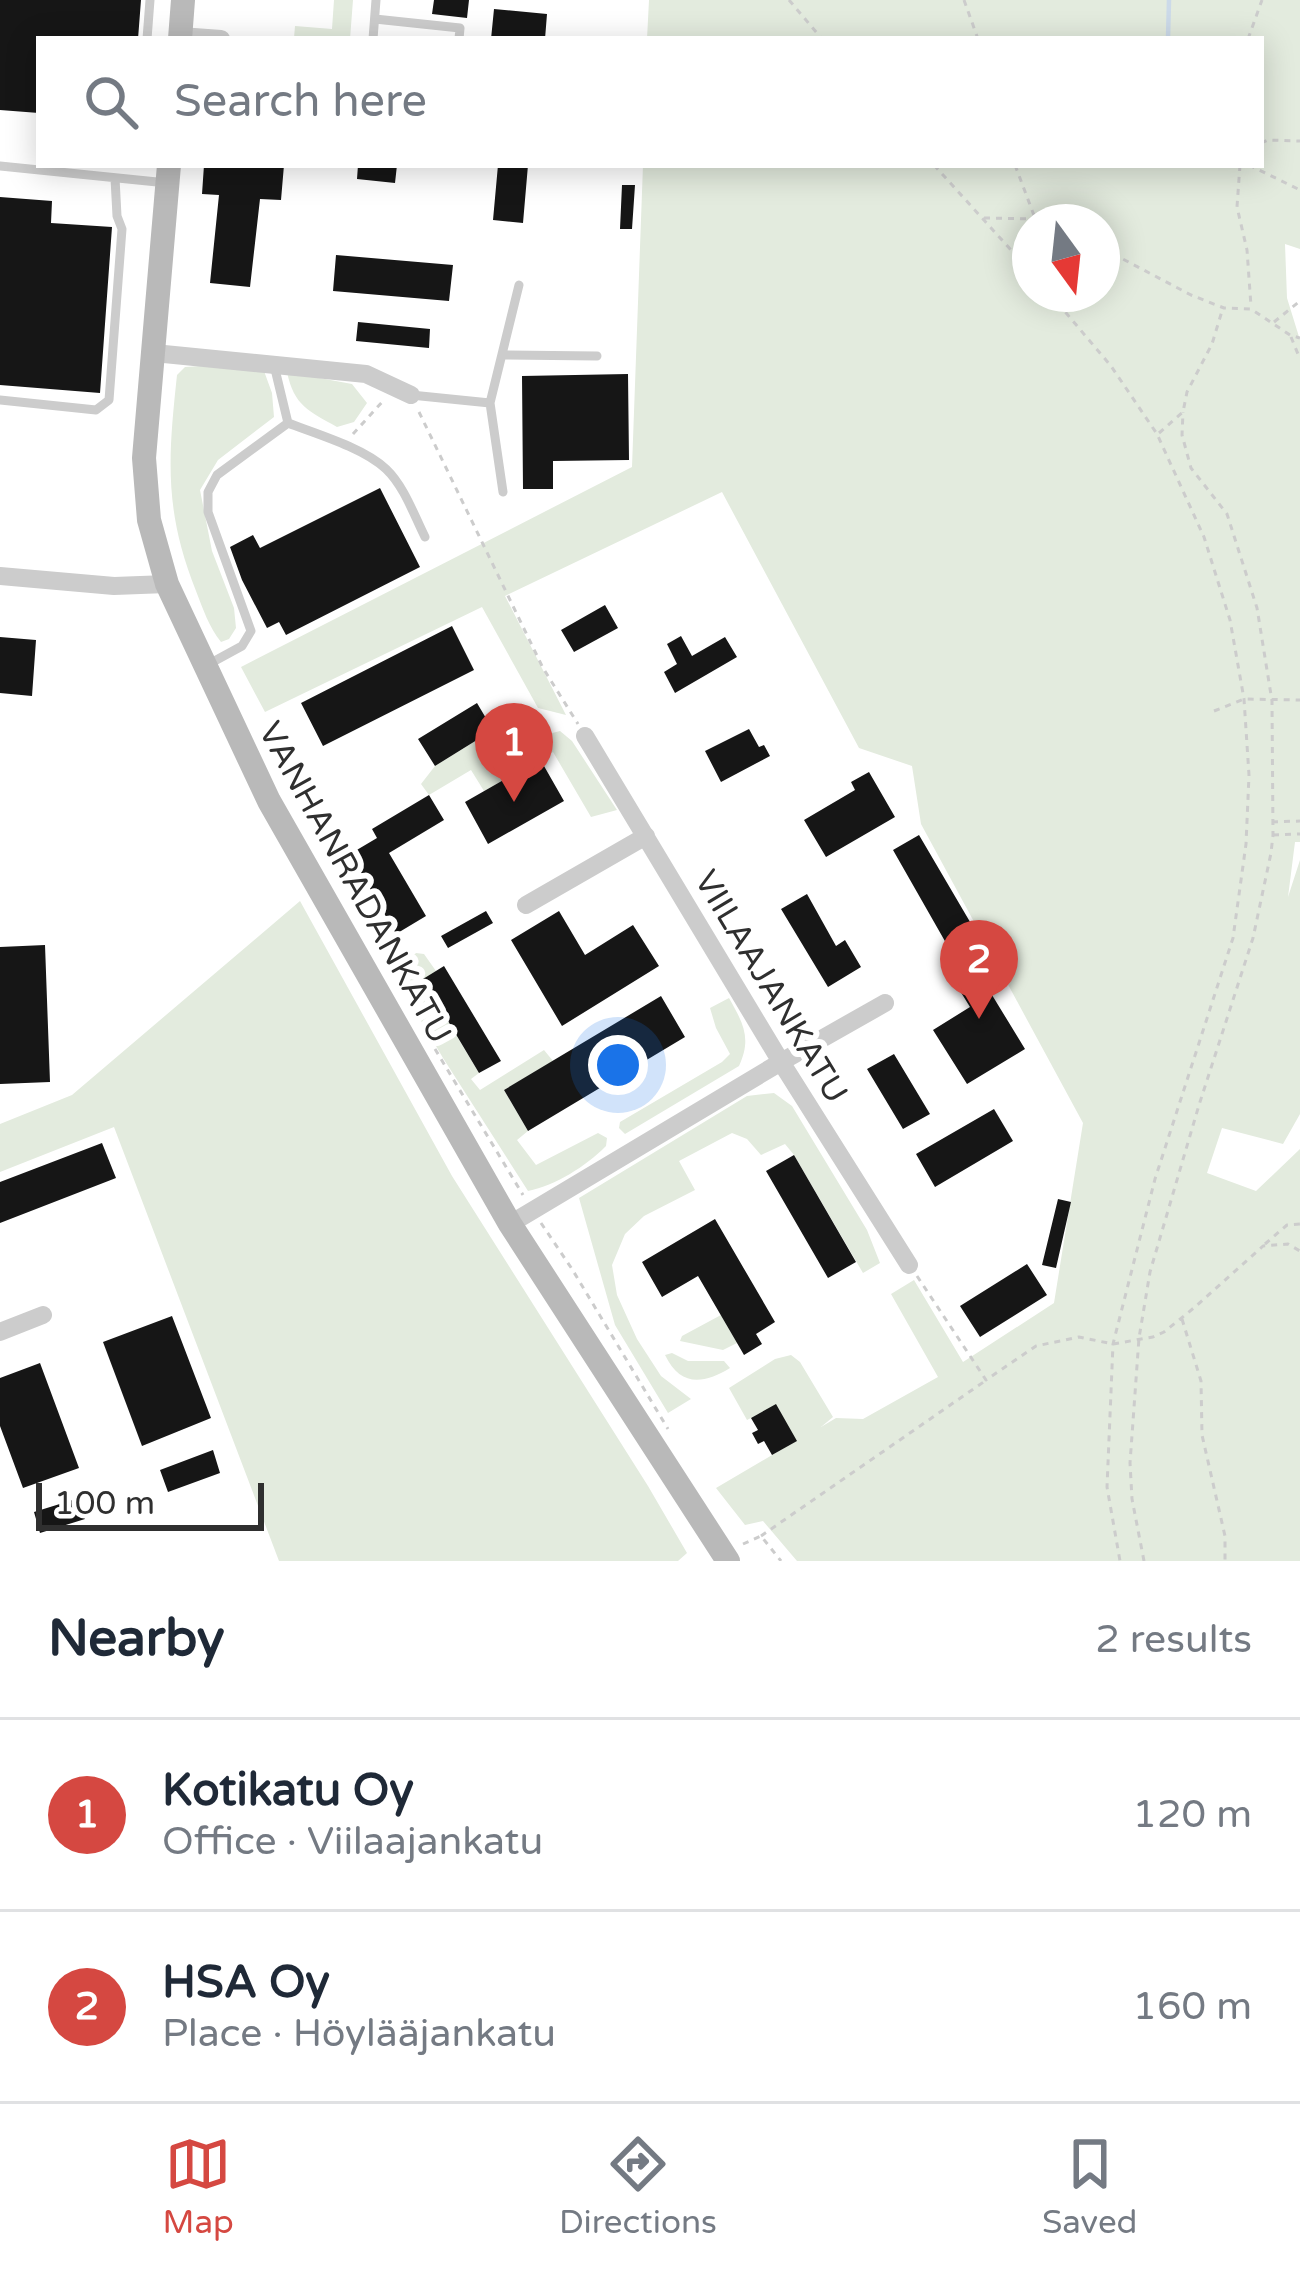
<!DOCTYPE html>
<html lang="en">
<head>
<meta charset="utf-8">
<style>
  :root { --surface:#fff; --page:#f6f6f7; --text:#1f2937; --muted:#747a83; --line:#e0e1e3; --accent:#d54841 }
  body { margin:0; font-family:"Varela Round",sans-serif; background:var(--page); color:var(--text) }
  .compass { position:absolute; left:1012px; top:204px; width:108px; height:108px; border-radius:50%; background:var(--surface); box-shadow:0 6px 30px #0003; rotate:165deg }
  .scale { position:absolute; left:36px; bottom:30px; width:228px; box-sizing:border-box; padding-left:12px; border:6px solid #2f2f2f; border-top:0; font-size:33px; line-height:42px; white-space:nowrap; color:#2f2f2f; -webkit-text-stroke:9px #fff; paint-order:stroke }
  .you { position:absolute; left:618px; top:1065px; width:42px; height:42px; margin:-30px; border:9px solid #fff; border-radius:50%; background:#1a73e8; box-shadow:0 0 0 18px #1a73e833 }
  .badge { display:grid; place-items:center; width:78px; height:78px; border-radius:50%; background:var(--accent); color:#fff; font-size:39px; font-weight:700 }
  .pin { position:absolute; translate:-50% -99px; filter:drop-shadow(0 3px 6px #0008) }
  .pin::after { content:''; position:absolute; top:63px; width:42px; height:36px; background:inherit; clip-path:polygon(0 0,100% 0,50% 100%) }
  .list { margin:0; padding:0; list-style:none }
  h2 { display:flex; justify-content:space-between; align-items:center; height:156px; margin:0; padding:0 48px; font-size:51px }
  h2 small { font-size:39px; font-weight:400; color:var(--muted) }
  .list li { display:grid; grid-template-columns:78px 1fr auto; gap:36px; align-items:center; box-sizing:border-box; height:192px; padding:0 48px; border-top:3px solid var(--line) }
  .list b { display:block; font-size:45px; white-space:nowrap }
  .list p { margin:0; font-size:39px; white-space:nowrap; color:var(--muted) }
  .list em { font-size:39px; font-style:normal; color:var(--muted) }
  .icon { flex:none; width:66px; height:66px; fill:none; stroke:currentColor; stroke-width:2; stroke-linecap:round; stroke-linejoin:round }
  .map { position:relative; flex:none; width:1300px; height:1561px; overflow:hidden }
  .search { position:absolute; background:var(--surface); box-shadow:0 6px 30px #0003; left:36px; right:36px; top:36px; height:132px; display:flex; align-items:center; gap:30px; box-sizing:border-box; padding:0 42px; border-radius:0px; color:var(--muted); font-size:45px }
  .sheet { height:540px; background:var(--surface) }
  nav { display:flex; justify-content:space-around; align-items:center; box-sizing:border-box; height:168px; border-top:3px solid var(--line); background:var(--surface); font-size:33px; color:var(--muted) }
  nav a { display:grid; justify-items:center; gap:6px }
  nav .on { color:var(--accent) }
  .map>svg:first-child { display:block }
  .green { fill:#e3ebde; fill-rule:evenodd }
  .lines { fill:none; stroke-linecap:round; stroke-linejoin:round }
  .stream { stroke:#ccdae9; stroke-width:4.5 }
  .building { fill:#161616 }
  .path { stroke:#ccc; stroke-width:3; stroke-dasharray:6 6; stroke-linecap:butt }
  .lane { stroke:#ccc; stroke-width:9 }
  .street { stroke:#ccc; stroke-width:18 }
  .secondary { stroke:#b9b9b9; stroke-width:24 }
  .labels { text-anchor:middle; stroke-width:12; stroke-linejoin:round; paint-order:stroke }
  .street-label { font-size:33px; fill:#2f2f2f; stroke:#fff }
</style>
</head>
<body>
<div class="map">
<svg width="1300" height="1561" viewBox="0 0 1300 1561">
  <rect width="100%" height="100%" fill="#fff"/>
  <path class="green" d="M334,0H353L350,39L294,38L295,26L332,29Z
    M649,0H1300V249L1285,244L1287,298L1300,340V842H1295L1288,897L1300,860V1114L1283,1144L1222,1128L1207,1173L1256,1191L1300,1149V1561H797L763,1521L745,1525L716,1488L796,1441L776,1405L747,1420L729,1388L775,1359L791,1355L800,1362L833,1417L821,1427L836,1418L863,1419L938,1377L891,1294L914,1280L963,1362L1054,1303L1083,1123L921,824L912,766L859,748L722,492L505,596L566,715L538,708L482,607L265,712L241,667L632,467L643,165H1261V39H647ZM1030,222H1102V294H1030Z
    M201,366L264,371L272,393L274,417L218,460L200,490L212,551L234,608L236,628L229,639L221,642C209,627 203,609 196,591C164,510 168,459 177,375L185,367Z
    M287,372L352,384L367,403L354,422L337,427C309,411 294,406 287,372Z
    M519,729L541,736L560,731L572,741L617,810L591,817L553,752L484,791L471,770L429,795L421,784L435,766L493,730Z
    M300,901L452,1176L648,1486L687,1553L678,1561H279L114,1127L0,1172V1124L72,1095Z
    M416,953L424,954L436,971L423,980L479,1073L471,1079L480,1090L544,1050L553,1061L504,1090L528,1131L517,1140L536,1165L598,1133L607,1138L606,1146C585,1167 556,1185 528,1191L443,1058L394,975Z
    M729,998C743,1023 752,1038 739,1066L625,1134L619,1128L620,1122L722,1062L730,1054L716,1028L710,1008Z
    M774,1093L792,1106L867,1230L880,1263L863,1273L794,1155L785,1144L761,1155L747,1139L732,1133L679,1161L695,1190L644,1216L625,1234L612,1265L617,1295L637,1339L661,1376L691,1399L668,1413L615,1325L579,1198L747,1096Z
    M721,1315L737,1343L723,1350L680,1341L682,1336Z
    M672,1353L688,1361H724L730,1368C702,1385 680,1386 665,1355Z"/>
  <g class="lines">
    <path class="stream" d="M1168,39L1169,0"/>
  </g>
  <path class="building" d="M0,0H141L138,39H39V113L0,110Z
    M434,0H469L467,18L432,14Z
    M494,9L547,14L545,39H491Z
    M204,165H284L281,200L260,199L250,287L210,283L219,195L202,194Z
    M358,165H397L395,183L357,179Z
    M498,165H528L523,223L493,220Z
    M622,185H635L632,229H620Z
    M0,197L52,201L51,223L112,227L100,393L0,385Z
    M336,255L453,265L449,301L333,291Z
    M358,322L430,329L429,348L356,341Z
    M628,374L629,460L553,461V489H523L522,376Z
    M380,488L420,567L286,635L279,622L267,628L242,580L230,547L253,535L260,548Z
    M605,605L618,628L574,652L561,630Z
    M452,626L474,670L323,746L301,703Z
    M681,636L692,656L725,637L737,657L675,693L664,672L677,664L667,644Z
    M0,637L36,640L32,696L0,693Z
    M477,703L493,730L435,766L418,739Z
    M749,729L759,747L764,745L770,756L721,782L705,751Z
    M540,759L564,801L488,844L465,802Z
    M869,772L895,817L826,857L804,820L855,790L851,782Z
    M429,795L444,820L389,853L426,916L396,934L350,854L377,838L372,829Z
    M919,835L973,927L946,943L893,850Z
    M807,894L836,946L845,940L861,967L828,987L781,909Z
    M486,911L493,923L448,948L441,936Z
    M559,911L585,955L633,925L659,966L562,1026L511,940Z
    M45,945L50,1082L0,1084V947Z
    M976,957L998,992L992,995L1025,1049L967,1084L933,1030L970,1007L949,973Z
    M444,966L501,1061L479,1073L423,979Z
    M661,996L685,1037L528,1131L504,1090Z
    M894,1054L930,1114L903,1129L867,1069Z
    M994,1109L1013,1141L935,1187L916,1154Z
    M102,1143L116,1178L0,1223V1182Z
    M794,1155L856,1262L828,1278L766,1171Z
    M1058,1199L1071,1202L1056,1268L1042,1265Z
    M715,1219L775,1322L756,1334L762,1344L744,1355L698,1276L662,1297L642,1262Z
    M1027,1264L1047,1295L980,1337L960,1306Z
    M172,1316L211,1418L142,1446L103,1342Z
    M40,1363L79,1468L23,1488L0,1426V1378Z
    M776,1404L797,1441L772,1455L764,1441L758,1444L752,1433L758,1430L751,1418Z
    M213,1450L220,1473L168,1492L160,1470Z
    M79,1498L85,1519L40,1533L34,1512Z"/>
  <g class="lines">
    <path class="path" d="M789,0L822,39
      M964,0L978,39
      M1248,39L1262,0
      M1261,143L1268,140L1300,141
      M934,165L1030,271
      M1015,165L1035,218
      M1240,165L1237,207L1247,250L1251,306
      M1249,165L1300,190
      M984,218L1036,219L1042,222
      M1102,248L1191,295L1224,308L1251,309L1290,335L1300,338
      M1050,294L1111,366L1157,434L1204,537L1230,620L1244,699L1249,775L1246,844L1233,938L1155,1179L1113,1344L1107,1487L1120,1561
      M1274,322L1300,301
      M1291,337L1300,359
      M419,412L543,668L578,724
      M1159,433L1183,412L1187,392L1212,344L1222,311
      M353,434L383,401
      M1214,711L1244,699L1300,700
      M1272,822L1300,821
      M1273,835L1300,834
      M435,1049L523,1195
      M541,1223L572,1269L668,1429
      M1265,1244L1287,1225L1300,1224
      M917,1276L986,1380L1036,1346L1079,1337L1113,1344L1153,1337L1164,1332L1195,1307L1263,1246L1288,1244L1300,1251
      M1182,1319L1201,1381L1202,1435L1225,1536V1561
      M761,1536L985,1381
      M743,1544L761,1536L781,1561
      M1144,1561L1132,1499L1130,1463L1139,1338L1150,1272L1199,1105L1253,938L1271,853L1273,835L1272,701L1257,608L1227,514L1191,468L1182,435L1183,412"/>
    <path class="lane" d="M375,19L460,28L459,39
      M147,39L150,0
      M373,39L376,0
      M0,166L167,183
      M502,355L597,356
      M274,365L288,423C317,434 364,448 386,469C404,486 414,515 425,537
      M411,395L490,403L503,492
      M0,400L96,410L109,400L122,229L117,216L115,178
      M490,403L519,285
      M209,664L242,646L251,631L208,512V492L217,475L288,423"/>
    <path class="street" d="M180,36L221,39
      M154,353L366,374L411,395
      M0,576L114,586L167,584
      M585,736L781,1062L909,1265
      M526,905L646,836
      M510,1224L781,1062L885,1003
      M0,1332L43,1315"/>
    <path class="secondary" d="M180,39L183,0
      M169,165L144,458L149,520L167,584L269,801L510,1224L728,1561"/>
  </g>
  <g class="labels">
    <g class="street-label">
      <text transform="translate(356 882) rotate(61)" y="12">VANHANRADANKATU</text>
      <text transform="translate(772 986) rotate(59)" y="12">VIILAAJANKATU</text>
    </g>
  </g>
</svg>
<svg class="compass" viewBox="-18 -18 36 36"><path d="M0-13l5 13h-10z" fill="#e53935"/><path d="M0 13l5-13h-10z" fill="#747a83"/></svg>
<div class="scale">100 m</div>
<div class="you"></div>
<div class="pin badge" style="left:514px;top:802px">1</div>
<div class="pin badge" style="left:979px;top:1019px">2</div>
<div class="search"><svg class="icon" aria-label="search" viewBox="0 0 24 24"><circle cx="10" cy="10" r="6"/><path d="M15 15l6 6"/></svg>Search here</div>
</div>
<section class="sheet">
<h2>Nearby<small>2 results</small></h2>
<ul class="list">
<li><span class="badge">1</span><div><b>Kotikatu Oy</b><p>Office · Viilaajankatu</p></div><em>120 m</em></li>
<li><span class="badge">2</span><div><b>HSA Oy</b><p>Place · Höylääjankatu</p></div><em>160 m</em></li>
</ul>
</section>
<nav>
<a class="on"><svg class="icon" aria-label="map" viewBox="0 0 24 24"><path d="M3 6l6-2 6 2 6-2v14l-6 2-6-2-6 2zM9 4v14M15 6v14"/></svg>Map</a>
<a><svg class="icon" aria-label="directions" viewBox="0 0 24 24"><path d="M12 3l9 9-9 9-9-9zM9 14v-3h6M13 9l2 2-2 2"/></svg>Directions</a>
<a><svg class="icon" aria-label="saved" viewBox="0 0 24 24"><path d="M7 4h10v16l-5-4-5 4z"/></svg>Saved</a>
</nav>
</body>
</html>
